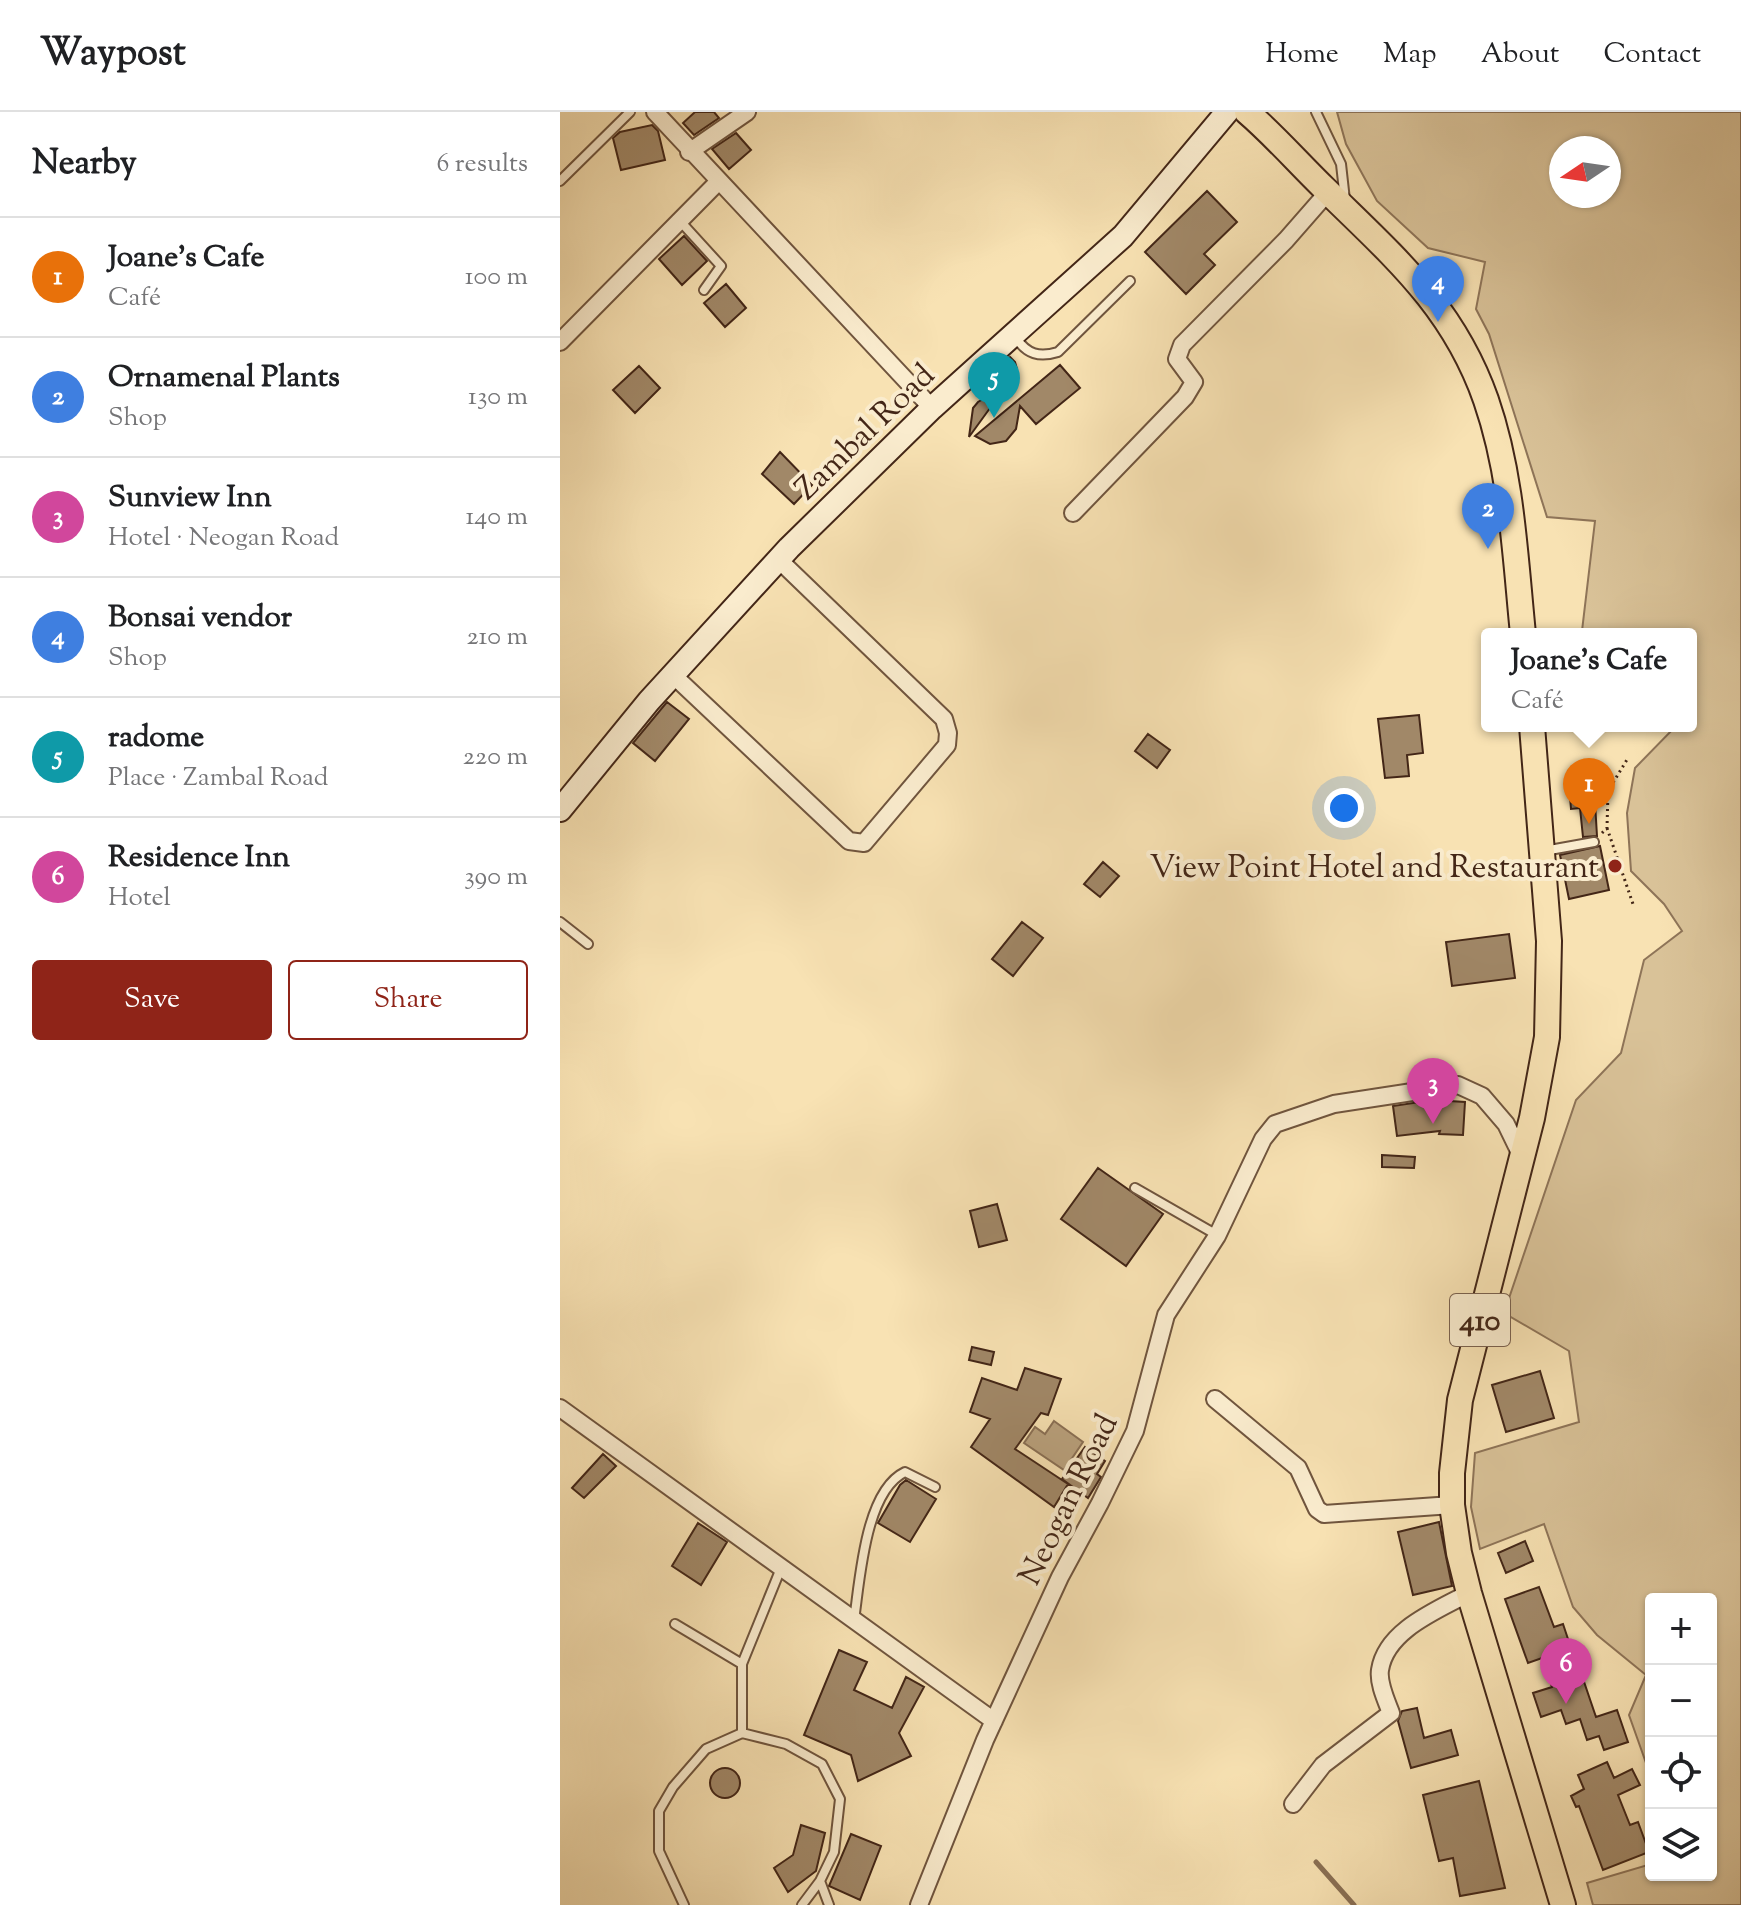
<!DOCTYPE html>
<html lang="en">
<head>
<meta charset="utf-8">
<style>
  :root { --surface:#fff; --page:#f6f6f6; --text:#202124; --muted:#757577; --line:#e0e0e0; --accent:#8f2418 }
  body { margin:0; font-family:"Sorts Mill Goudy",serif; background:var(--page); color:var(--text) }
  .controls { position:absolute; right:24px; bottom:24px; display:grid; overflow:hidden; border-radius:8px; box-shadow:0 2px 6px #0004 }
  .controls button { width:72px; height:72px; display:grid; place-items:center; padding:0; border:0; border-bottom:2px solid var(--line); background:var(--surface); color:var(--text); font:40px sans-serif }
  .compass { position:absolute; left:989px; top:24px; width:72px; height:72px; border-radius:50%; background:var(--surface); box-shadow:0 2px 6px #0004; rotate:257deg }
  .you { position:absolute; left:784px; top:696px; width:28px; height:28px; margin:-20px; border:6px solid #fff; border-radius:50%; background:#1a73e8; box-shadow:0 0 0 12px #1a73e833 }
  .badge { display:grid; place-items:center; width:52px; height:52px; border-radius:50%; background:var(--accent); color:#fff; font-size:26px; font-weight:700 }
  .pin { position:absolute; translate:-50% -66px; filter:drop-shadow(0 2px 4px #0008) }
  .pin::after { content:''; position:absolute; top:42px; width:28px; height:24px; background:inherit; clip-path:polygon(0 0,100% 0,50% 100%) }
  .popup { position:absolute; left:921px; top:516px; width:216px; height:104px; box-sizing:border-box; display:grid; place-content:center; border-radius:8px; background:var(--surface); filter:drop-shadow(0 2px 6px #0005); font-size:26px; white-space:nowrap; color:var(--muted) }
  .popup b { font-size:30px; color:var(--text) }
  .popup::after { content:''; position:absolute; left:50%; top:100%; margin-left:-16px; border:16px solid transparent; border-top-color:var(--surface) }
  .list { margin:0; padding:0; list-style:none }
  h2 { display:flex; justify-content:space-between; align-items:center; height:104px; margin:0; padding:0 32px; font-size:34px }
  h2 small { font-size:26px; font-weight:400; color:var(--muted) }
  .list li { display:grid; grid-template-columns:52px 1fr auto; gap:24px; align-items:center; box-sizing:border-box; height:120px; padding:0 32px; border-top:2px solid var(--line) }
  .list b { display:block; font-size:30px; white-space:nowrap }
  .list p { margin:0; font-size:26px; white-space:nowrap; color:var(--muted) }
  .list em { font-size:26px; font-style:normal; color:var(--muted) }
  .actions { display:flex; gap:16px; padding:24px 32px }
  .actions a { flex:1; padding:18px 0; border:2px solid var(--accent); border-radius:8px; text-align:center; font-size:28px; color:var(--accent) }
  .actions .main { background:var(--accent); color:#fff }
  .icon { flex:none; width:44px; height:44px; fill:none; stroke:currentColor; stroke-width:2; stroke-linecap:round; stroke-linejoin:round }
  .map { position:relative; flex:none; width:1181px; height:1793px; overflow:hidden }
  header { display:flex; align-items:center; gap:48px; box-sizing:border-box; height:112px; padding:0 40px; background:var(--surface); border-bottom:2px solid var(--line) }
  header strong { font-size:38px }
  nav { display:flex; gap:44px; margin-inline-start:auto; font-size:28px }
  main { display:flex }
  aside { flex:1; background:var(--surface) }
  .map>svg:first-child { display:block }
  .green { fill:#d9c298; stroke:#8e7458; stroke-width:2; fill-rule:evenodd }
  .water { fill:#baa27e; stroke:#8a7055; stroke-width:2 }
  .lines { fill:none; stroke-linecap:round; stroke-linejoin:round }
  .stream { stroke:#8a7055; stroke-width:5 }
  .building { fill:#a18868; stroke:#432617; stroke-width:2 }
  .lane-casing { stroke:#70553e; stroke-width:12 }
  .street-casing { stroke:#70553e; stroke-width:20 }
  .secondary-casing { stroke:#432617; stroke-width:26 }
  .primary-casing { stroke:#432617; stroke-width:28 }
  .path { stroke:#432617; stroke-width:3; stroke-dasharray:2 4; stroke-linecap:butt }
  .lane { stroke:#faecce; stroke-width:8 }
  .street { stroke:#faecce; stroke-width:16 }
  .secondary { stroke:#faecce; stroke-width:22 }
  .primary { stroke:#f8e2b3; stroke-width:24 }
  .poi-dot { fill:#8f2418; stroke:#faecce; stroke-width:3 }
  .labels { text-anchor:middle; stroke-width:8; stroke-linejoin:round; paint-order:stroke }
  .shield { fill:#faecce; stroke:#7a614e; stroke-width:2 }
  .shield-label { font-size:30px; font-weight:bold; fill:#432617 }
  .street-label { font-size:32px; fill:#432617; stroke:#faecce }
  .poi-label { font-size:32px; fill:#432617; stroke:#faecce; text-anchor:end }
</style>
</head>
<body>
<header>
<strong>Waypost</strong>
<nav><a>Home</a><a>Map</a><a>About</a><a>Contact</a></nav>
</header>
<main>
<aside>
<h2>Nearby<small>6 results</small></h2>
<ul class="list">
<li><span class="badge" style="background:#e8710a">1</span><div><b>Joane's Cafe</b><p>Café</p></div><em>100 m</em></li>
<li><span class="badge" style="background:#3f7fe0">2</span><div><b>Ornamenal Plants</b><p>Shop</p></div><em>130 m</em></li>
<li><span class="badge" style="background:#d1479c">3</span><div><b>Sunview Inn</b><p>Hotel · Neogan Road</p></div><em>140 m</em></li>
<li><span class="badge" style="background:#3f7fe0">4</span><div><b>Bonsai vendor</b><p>Shop</p></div><em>210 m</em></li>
<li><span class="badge" style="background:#0f9aa8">5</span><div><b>radome</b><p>Place · Zambal Road</p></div><em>220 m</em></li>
<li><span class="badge" style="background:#d1479c">6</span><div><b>Residence Inn</b><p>Hotel</p></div><em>390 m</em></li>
</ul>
<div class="actions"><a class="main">Save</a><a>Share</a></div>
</aside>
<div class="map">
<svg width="1181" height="1793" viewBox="0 0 1181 1793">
  <rect width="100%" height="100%" fill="#f8e2b3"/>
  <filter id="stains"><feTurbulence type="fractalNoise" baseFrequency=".0025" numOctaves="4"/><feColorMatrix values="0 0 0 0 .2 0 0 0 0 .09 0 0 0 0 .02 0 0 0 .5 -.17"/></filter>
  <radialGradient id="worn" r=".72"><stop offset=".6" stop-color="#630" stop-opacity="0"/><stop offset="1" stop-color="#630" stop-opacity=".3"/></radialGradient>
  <path class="green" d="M777,0H1181V1793H1033L1027,1771L1091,1752V1763H1151V1487H1091V1665L1069,1603L1086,1563L1037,1523L1013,1495L984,1412L920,1437L911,1395L915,1341L1019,1310L1009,1239L944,1201L1016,988L1061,941L1084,848L1122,819L1104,792L1071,759L1067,701L1075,656L1116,614H1131V522H1029L1022,519L1035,409L987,405L929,222L916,197L925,150L868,136L817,89L786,32ZM1001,36H1049V84H1001Z"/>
  <path class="water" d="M494,1309L523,1330L504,1358L464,1331L475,1315L485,1322Z"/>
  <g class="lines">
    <path class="stream" d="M756,1750L794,1793"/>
  </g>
  <path class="building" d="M135,0H154L159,6L134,23L123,11Z
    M92,13L98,19L105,48L61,58L53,26L60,20Z
    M176,21L191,38L169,57L152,37Z
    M647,79L677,110L644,142L655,153L626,182L585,140Z
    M124,124L147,149L122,173L99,147Z
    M166,172L186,196L165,215L144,191Z
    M450,245L455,250L457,257L452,265L443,267L435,258Z
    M500,253L520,276L476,312L460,294L456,317L446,329L430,332L415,324Z
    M79,254L100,276L75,301L53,278Z
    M446,274L409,325L413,296L418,290Z
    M220,340L252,373L234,392L202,362Z
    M107,590L129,607L95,649L73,631Z
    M859,603L863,641L847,643L849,664L825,666L818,607Z
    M588,622L610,638L597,656L575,639Z
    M1033,657L1037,724L1023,725L1020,696L1011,697L1008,659Z
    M1040,734L1049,778L1009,787L1000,743Z
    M543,750L559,764L540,785L524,772Z
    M462,810L483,826L453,864L432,847Z
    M949,822L955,866L892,874L886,830Z
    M873,988L905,990L903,1023L879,1022L880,1019L837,1024L833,994Z
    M822,1043L855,1045L854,1056L822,1055Z
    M538,1056L603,1102L566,1154L501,1107Z
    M437,1092L447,1128L419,1135L410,1099Z
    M412,1235L434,1240L431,1253L409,1248Z
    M465,1256L501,1267L488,1303L481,1301L455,1337L508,1372L494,1395L411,1335L430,1307L410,1300L422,1266L457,1278Z
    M980,1259L994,1306L946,1320L932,1273Z
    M525,1335L545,1349L537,1362L541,1365L528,1386L502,1367Z
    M43,1342L56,1354L24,1386L12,1376Z
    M346,1368L376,1387L350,1430L318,1411L340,1373Z
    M879,1410L892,1474L853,1483L838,1420Z
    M138,1411L167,1430L141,1473L112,1454Z
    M965,1429L973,1449L946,1461L938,1441Z
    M979,1475L994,1515L1003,1512L1009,1530L1000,1533L1011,1564L1021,1561L1036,1605L1057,1598L1068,1630L1044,1638L1039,1624L1027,1628L1020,1607L1006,1612L1001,1598L981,1605L973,1581L992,1575L982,1546L968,1551L945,1487Z
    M279,1538L307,1550L294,1578L332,1596L346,1565L364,1575L339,1621L351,1644L298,1669L291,1643L244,1623Z
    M857,1596L864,1626L891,1618L898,1643L851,1656L838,1609L842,1599Z
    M1047,1650L1054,1666L1072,1657L1080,1673L1058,1683L1070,1713L1078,1710L1089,1740L1043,1758L1019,1694L1016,1695L1011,1684L1024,1677L1018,1663Z
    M150 1671a15 15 0 1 1 30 0a15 15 0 1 1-30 0Z
    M919,1669L945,1776L900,1784L893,1746L879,1749L863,1683Z
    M241,1713L265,1721L256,1759L228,1780L214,1756L233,1743Z
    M291,1722L321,1734L300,1788L269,1774Z"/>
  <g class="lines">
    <defs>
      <path id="lane" d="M756,0L781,52L785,88
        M0,69L70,0
        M120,109L161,154L144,178
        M456,226C467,242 479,246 498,240L570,169
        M984,739L1034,730
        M0,810L28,832
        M575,1076L657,1123
        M294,1508C300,1468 305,1379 345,1360L375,1375
        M115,1512L182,1552V1621
        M182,1552L221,1456
        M124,1793L99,1739V1699L113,1675L146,1637L182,1621L226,1632L262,1652L280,1687L274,1740L260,1769L269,1793
        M242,1793L260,1769"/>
      <path id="street" d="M95,0L372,296
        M129,40L187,0
        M0,230L158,70
        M513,401L625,285L634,270L617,247L622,233L726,128L768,80
        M112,562L289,729L304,731L387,633L388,621L384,607L218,447
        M655,1287L738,1356L757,1397L764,1402L892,1393
        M0,1296L434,1609
        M733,1692L763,1653L831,1601C826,1588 818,1571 820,1558C826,1518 878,1498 909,1481
        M359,1793L425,1628L500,1465L540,1391L575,1319L606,1203L657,1124L703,1027L715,1012L774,992L898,973L922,984L946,1012L962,1045"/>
      <path id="secondary" d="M0,698L89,589L229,436L372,296L563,124L667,0"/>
      <path id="primary" d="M687,0C715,24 739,52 765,77C833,144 893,194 926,288C952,363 955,443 963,522
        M972,614L989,829L987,925L972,1006L900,1288L892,1361V1393L899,1441L909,1481L1003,1793"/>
    </defs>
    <use href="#lane" class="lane-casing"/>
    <use href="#street" class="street-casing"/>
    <use href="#secondary" class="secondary-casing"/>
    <use href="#primary" class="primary-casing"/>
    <path class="path" d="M1047,716L1074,795
      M1042,721L1047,716L1048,679L1068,646"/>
    <use href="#lane" class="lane"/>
    <use href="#street" class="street"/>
    <use href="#secondary" class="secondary"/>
    <use href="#primary" class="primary"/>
  </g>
  <circle class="poi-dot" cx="1055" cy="754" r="8"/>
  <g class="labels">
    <rect class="shield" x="890" y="1182" width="60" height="52" rx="6"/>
    <g class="shield-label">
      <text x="920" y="1218">410</text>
    </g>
    <g class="street-label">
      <text transform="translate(304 319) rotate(-44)" y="11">Zambal Road</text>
      <text transform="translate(507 1387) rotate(-64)" y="11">Neogan Road</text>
    </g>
    <g class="poi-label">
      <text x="1039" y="765">View Point Hotel and Restaurant</text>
    </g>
  </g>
  <rect width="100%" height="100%" filter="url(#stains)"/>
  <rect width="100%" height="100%" fill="url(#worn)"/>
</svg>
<div class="controls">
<button>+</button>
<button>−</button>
<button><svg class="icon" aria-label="locate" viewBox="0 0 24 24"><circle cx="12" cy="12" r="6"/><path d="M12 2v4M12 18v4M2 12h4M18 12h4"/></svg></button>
<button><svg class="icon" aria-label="layers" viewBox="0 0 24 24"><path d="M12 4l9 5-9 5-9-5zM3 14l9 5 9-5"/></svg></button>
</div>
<svg class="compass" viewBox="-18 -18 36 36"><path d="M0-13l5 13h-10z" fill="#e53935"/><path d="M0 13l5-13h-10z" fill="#757577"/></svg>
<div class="you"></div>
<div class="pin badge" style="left:1029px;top:712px;background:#e8710a">1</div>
<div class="popup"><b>Joane's Cafe</b>Café</div>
<div class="pin badge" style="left:928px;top:437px;background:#3f7fe0">2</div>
<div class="pin badge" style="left:873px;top:1012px;background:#d1479c">3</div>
<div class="pin badge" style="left:878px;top:210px;background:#3f7fe0">4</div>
<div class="pin badge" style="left:434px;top:306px;background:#0f9aa8">5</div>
<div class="pin badge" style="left:1006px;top:1592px;background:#d1479c">6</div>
</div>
</main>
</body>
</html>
